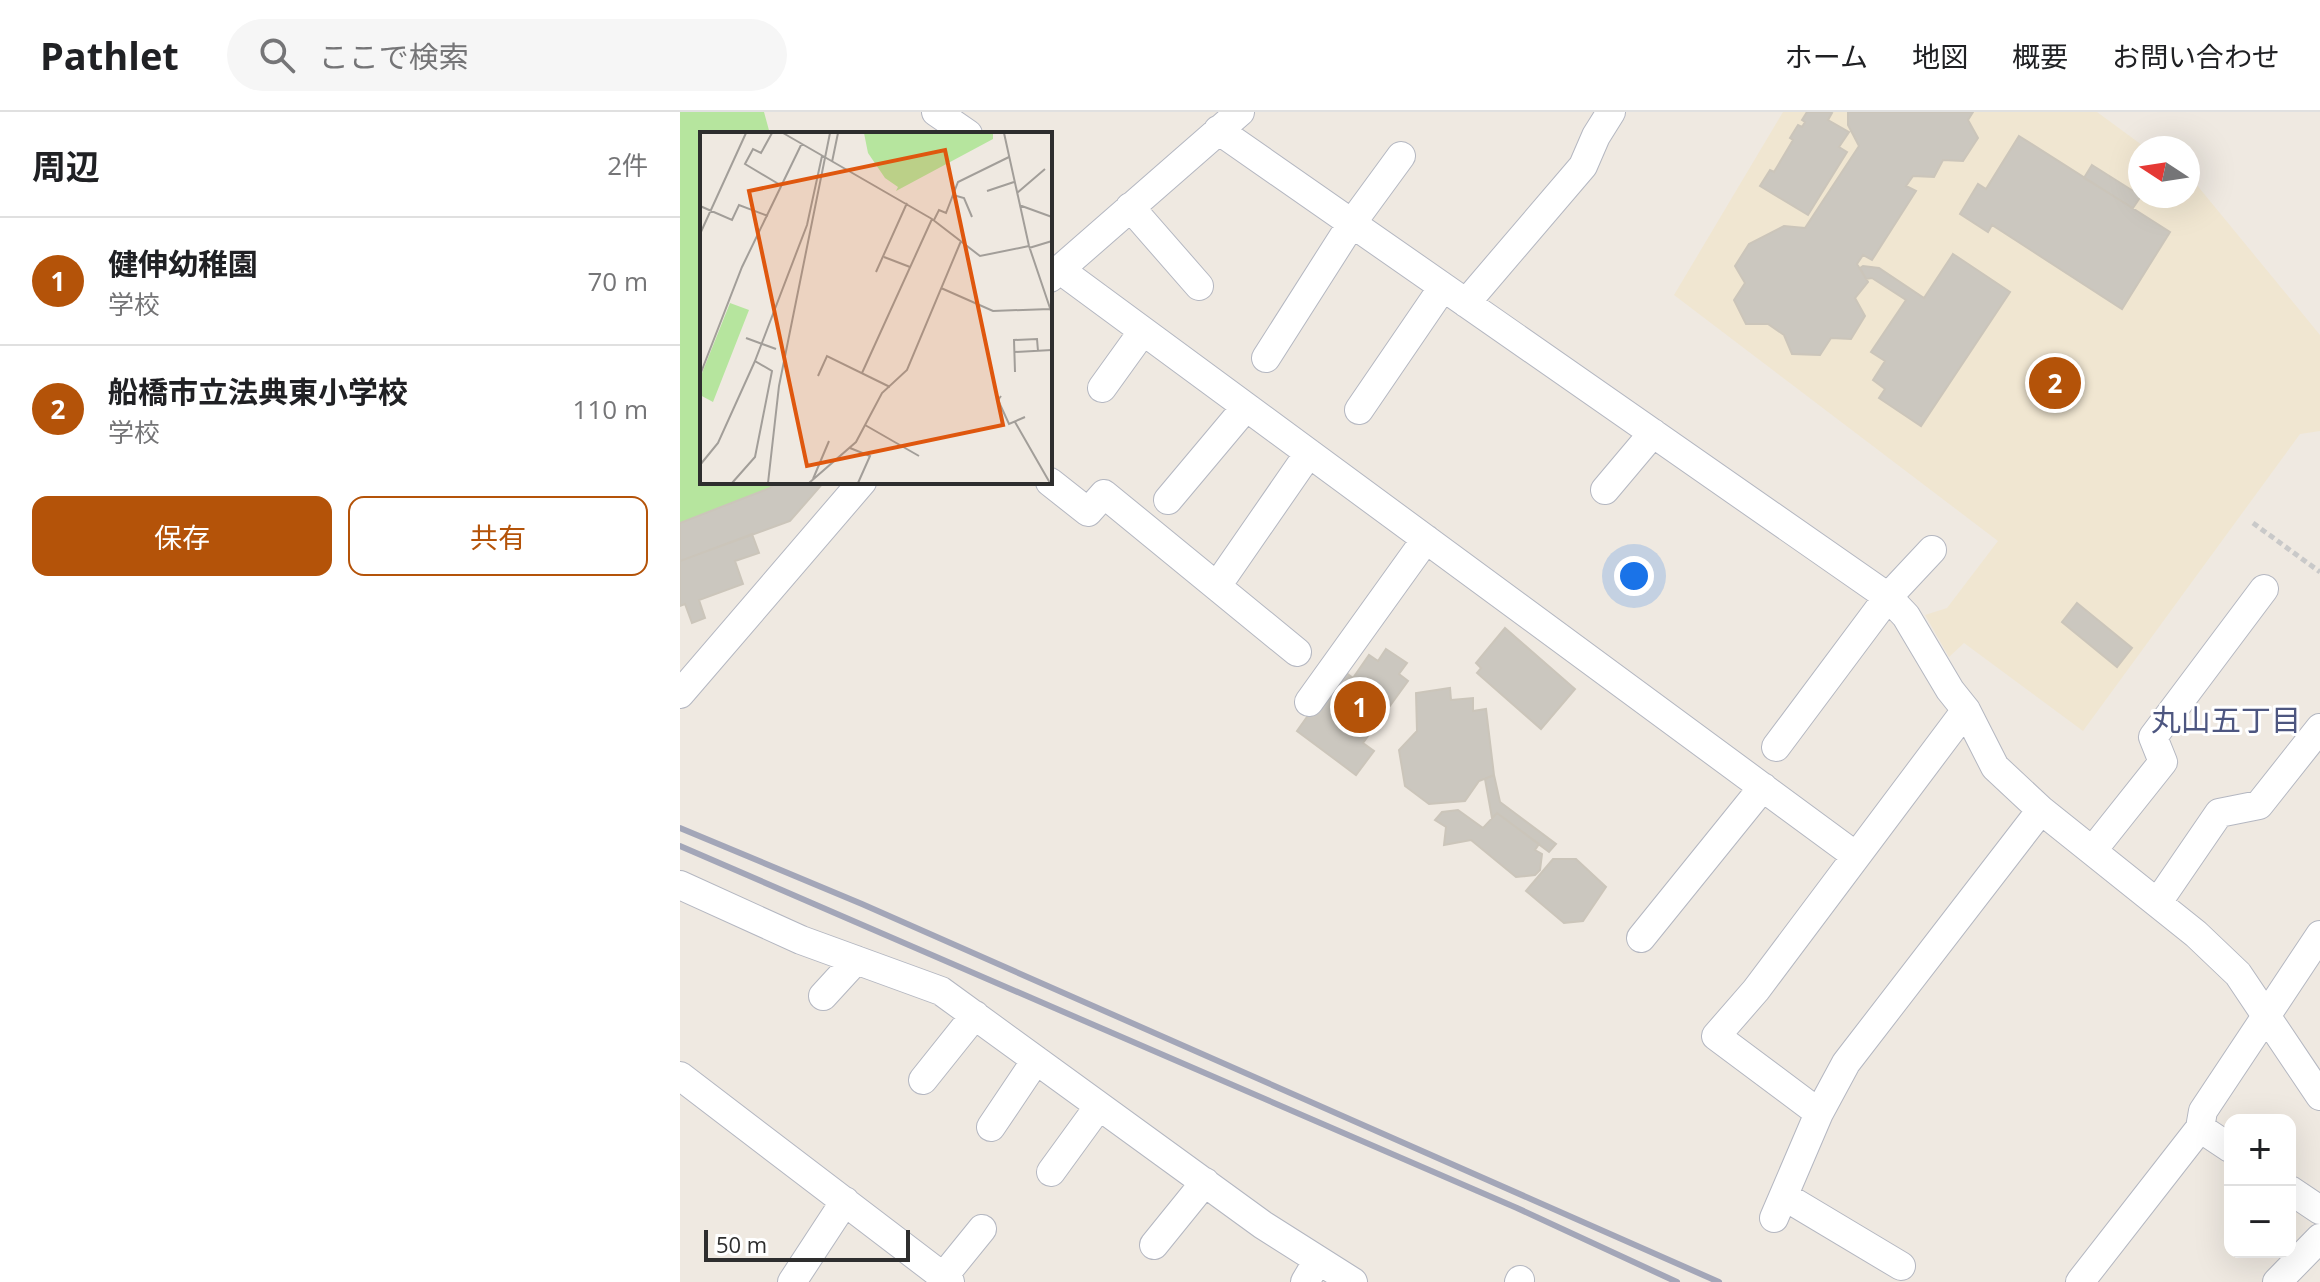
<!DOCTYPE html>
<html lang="ja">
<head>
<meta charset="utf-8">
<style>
  :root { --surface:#fff; --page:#f6f6f6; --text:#202124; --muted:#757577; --line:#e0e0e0; --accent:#b45309 }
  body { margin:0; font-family:"Open Sans","Noto Sans JP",sans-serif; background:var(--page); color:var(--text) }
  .controls { position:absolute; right:24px; bottom:24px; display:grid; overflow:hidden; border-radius:16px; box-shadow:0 8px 32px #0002 }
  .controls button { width:72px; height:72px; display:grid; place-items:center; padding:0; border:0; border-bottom:2px solid var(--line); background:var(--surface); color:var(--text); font:40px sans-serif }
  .compass { position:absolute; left:1448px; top:24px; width:72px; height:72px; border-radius:50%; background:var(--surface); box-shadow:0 8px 32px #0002; rotate:282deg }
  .scale { position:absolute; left:24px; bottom:20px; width:206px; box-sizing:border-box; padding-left:8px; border:4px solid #2e2e2e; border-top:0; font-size:22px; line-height:28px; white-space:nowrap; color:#2e2e2e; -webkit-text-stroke:6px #fff; paint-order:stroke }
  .you { position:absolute; left:954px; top:464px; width:28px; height:28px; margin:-20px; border:6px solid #fff; border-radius:50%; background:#1a73e8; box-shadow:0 0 0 12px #1a73e833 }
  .badge { display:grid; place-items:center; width:52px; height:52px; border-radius:50%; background:var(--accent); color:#fff; font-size:26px; font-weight:700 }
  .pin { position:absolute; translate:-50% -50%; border:4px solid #fff; box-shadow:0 2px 8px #0006 }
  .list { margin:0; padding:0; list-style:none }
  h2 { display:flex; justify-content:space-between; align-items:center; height:104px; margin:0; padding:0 32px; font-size:34px }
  h2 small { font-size:26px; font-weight:400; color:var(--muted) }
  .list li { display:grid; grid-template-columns:52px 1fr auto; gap:24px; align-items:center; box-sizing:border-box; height:128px; padding:0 32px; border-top:2px solid var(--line) }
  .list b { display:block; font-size:30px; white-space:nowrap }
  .list p { margin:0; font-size:26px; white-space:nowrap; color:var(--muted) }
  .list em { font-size:26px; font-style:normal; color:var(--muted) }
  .actions { display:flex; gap:16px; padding:24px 32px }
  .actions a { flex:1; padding:18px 0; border:2px solid var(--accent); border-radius:16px; text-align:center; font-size:28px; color:var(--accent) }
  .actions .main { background:var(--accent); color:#fff }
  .icon { flex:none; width:44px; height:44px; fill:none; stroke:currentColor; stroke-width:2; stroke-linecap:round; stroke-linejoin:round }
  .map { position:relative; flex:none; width:1640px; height:1170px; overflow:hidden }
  header { display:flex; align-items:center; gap:48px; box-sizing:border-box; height:112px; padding:0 40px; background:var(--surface); border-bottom:2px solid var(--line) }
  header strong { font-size:38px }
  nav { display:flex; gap:44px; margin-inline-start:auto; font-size:28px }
  .search { width:560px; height:72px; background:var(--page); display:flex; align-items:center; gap:20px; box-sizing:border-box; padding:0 28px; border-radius:44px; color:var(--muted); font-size:30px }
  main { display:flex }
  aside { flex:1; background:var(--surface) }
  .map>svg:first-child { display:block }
  .education { fill:#f0e6d1 }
  .green { fill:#b6e59e }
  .building { fill:#cbc7bf; stroke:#cbc5ba; stroke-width:2 }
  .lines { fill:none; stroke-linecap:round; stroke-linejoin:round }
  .minor-casing { stroke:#b4b7c1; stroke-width:30 }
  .path { stroke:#c9c9c9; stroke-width:5; stroke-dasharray:6 4; stroke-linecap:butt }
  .minor { stroke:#fff; stroke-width:28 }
  .rail { stroke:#a3a6b8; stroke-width:6 }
  .labels { text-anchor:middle; stroke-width:6; stroke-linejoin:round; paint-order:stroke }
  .neighbourhood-label { font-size:30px; fill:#4d5680; stroke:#fff }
  .inset-road { fill:none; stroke:#a29e99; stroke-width:2 }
  .view { fill:#df570e; fill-opacity:0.15; stroke:#df570e; stroke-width:4 }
  .inset-edge { fill:none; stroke:#2e2e2e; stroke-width:4 }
</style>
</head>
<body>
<header>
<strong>Pathlet</strong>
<div class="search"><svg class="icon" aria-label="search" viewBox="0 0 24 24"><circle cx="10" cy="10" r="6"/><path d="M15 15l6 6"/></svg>ここで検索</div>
<nav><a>ホーム</a><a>地図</a><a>概要</a><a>お問い合わせ</a></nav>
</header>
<main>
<aside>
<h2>周辺<small>2件</small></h2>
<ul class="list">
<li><span class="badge">1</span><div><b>健伸幼稚園</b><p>学校</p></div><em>70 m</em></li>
<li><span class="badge">2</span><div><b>船橋市立法典東小学校</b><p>学校</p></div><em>110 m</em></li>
</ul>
<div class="actions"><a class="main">保存</a><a>共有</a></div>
</aside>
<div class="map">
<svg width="1640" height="1170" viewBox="0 0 1640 1170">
  <rect width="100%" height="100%" fill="#efe9e1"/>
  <path class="education" d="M1103,0H1417L1466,36H1460V84H1508V67L1516,72L1640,223V319L1620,322L1403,619L1284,531L1269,545L1245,503L1267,496L1318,429L994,183Z"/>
  <path class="green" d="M0,0H84L90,22H22V370H96L90,377L0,411Z"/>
  <path class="building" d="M1127,0H1150L1152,1L1148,8L1169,20L1159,35L1167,40L1128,103L1080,74L1090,58L1094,60L1113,28L1110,26L1118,13L1122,15L1125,10L1122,8Z
    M1168,0H1293L1288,8L1298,26L1283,49L1263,48L1254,65L1233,64L1226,74L1236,79L1192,148L1183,143L1177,152L1188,170L1175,186L1185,204L1171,227L1151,226L1140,243L1112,242L1104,223L1088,212H1066L1054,188L1065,171L1055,154L1069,132L1104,114L1125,116L1179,34L1168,13Z
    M1339,24L1490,120L1442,197L1312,113L1308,120L1280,102L1298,72L1306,77Z
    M1412,53L1461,84L1453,96L1404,66Z
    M1273,142L1330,180L1241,314L1199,286L1205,277L1193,268L1205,249L1191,240L1226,188L1192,166L1186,167L1180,156L1183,154L1199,156L1244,186Z
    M96,370H144L110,409L0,449V411L90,376Z
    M72,422L79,441L55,449L63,472L19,488L25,506L12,511L5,492L0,494V449Z
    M1397,491L1452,536L1437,555L1382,510Z
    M825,516L895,577L861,617L797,561L801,556L796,551Z
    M706,537L727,551L719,562L728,569L683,631L694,639L676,663L617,619L661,557L673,566L689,543L698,549Z
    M770,576L771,588L793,586V599L806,597L814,663L799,669L785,689L749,692L725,674L719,638L737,619L736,581Z
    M814,663L820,690L876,732L869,740L817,701L812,706L805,667Z
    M778,698L803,716L817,701L859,732L855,738L862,742L860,758L855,763L836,765L791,728L764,733L766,715L755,708L762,700Z
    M873,747H896L926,775L903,809L884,811L846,779Z"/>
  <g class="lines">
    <defs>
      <path id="minor" d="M256,0L288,22
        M538,18L1208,485L1226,504L1270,578L1286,598L1315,655L1361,698L1516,822L1558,862L1640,984
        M450,95L519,174
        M379,157L1176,744
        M370,166L560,0
        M786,191L903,54L916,24L931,0
        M586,246L672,111L721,44
        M422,276L463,219
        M679,298L763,175
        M370,370L408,400L424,382L617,540
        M925,378L973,321
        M488,388L566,295
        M537,474L629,341
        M0,582L182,370
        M629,590L746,427
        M1096,635L1208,485L1252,438
        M1413,738L1483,650L1473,625L1584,477
        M0,773L121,828L261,879L583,1113L673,1170
        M1478,790L1539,701L1579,693L1640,616
        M961,826L1083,675
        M143,884L176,848
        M0,964L270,1170
        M243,968L295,903
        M1139,1001L1036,924L1076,878L1286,598
        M311,1015L356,948
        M1520,1016L1550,1036
        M371,1060L419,994
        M1610,1078L1640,1098
        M1104,1084L1221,1154
        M1094,1106L1139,1001L1166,951L1361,698
        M474,1133L525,1070
        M263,1165L302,1117
        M112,1170L165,1089
        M625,1170L638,1148
        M839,1170L840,1168
        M1400,1170L1520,1016L1523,999L1640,823
        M1597,1170L1640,1126"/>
    </defs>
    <use href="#minor" class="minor-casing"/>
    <path class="path" d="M1573,411L1640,460"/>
    <use href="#minor" class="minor"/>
    <path class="rail" d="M0,716L182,792L1039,1170
      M0,734L837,1096L997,1170"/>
  </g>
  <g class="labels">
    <g class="neighbourhood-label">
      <text x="1546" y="619">丸山五丁目</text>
    </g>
  </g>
  <g transform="translate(20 20)">
    <rect width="352" height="352" fill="#efe9e1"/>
    <path d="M164,1H293V7L196,59L198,55L185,46L168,21ZM30,171L49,178L13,270L0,263V246Z" fill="#b6e59e"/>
    <path class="inset-road" d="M72,1L61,21L53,17L45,32L82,54M83,1L232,87L280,124L329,114M304,1L329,114L352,182M132,30L138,1M287,59L314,50M317,61L345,37M253,63L264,66L272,85M319,73L352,85M0,74L32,88L39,73L68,84M234,88L239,78L246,81L258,50L309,25M0,102L46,1M329,116L352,109M184,125L210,135M176,140L207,71M241,156L293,179L350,177M46,206L76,217M315,220L352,218M315,240L314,208L337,207L338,219M162,241L232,87M0,243L42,135L102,11M118,244L127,224L190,255M301,264L298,268L309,292L325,285M315,290L350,351M165,293L219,324M150,316L170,324L158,351M0,333L18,311L55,229M113,347L129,309M32,351L55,325L72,239L55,229L107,93L122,24M68,351L79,254L130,1M109,351L156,310L182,261L207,238L261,109"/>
    <path class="view" d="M245,18L303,293L107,334L49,59Z"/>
    <rect width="352" height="352" class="inset-edge"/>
  </g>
</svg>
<div class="controls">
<button>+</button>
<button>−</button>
</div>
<svg class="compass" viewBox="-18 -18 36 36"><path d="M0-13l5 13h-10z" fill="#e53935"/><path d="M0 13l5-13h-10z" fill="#757577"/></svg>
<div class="scale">50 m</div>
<div class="you"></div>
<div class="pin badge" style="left:680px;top:595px">1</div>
<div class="pin badge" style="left:1375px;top:271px">2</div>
</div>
</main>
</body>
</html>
